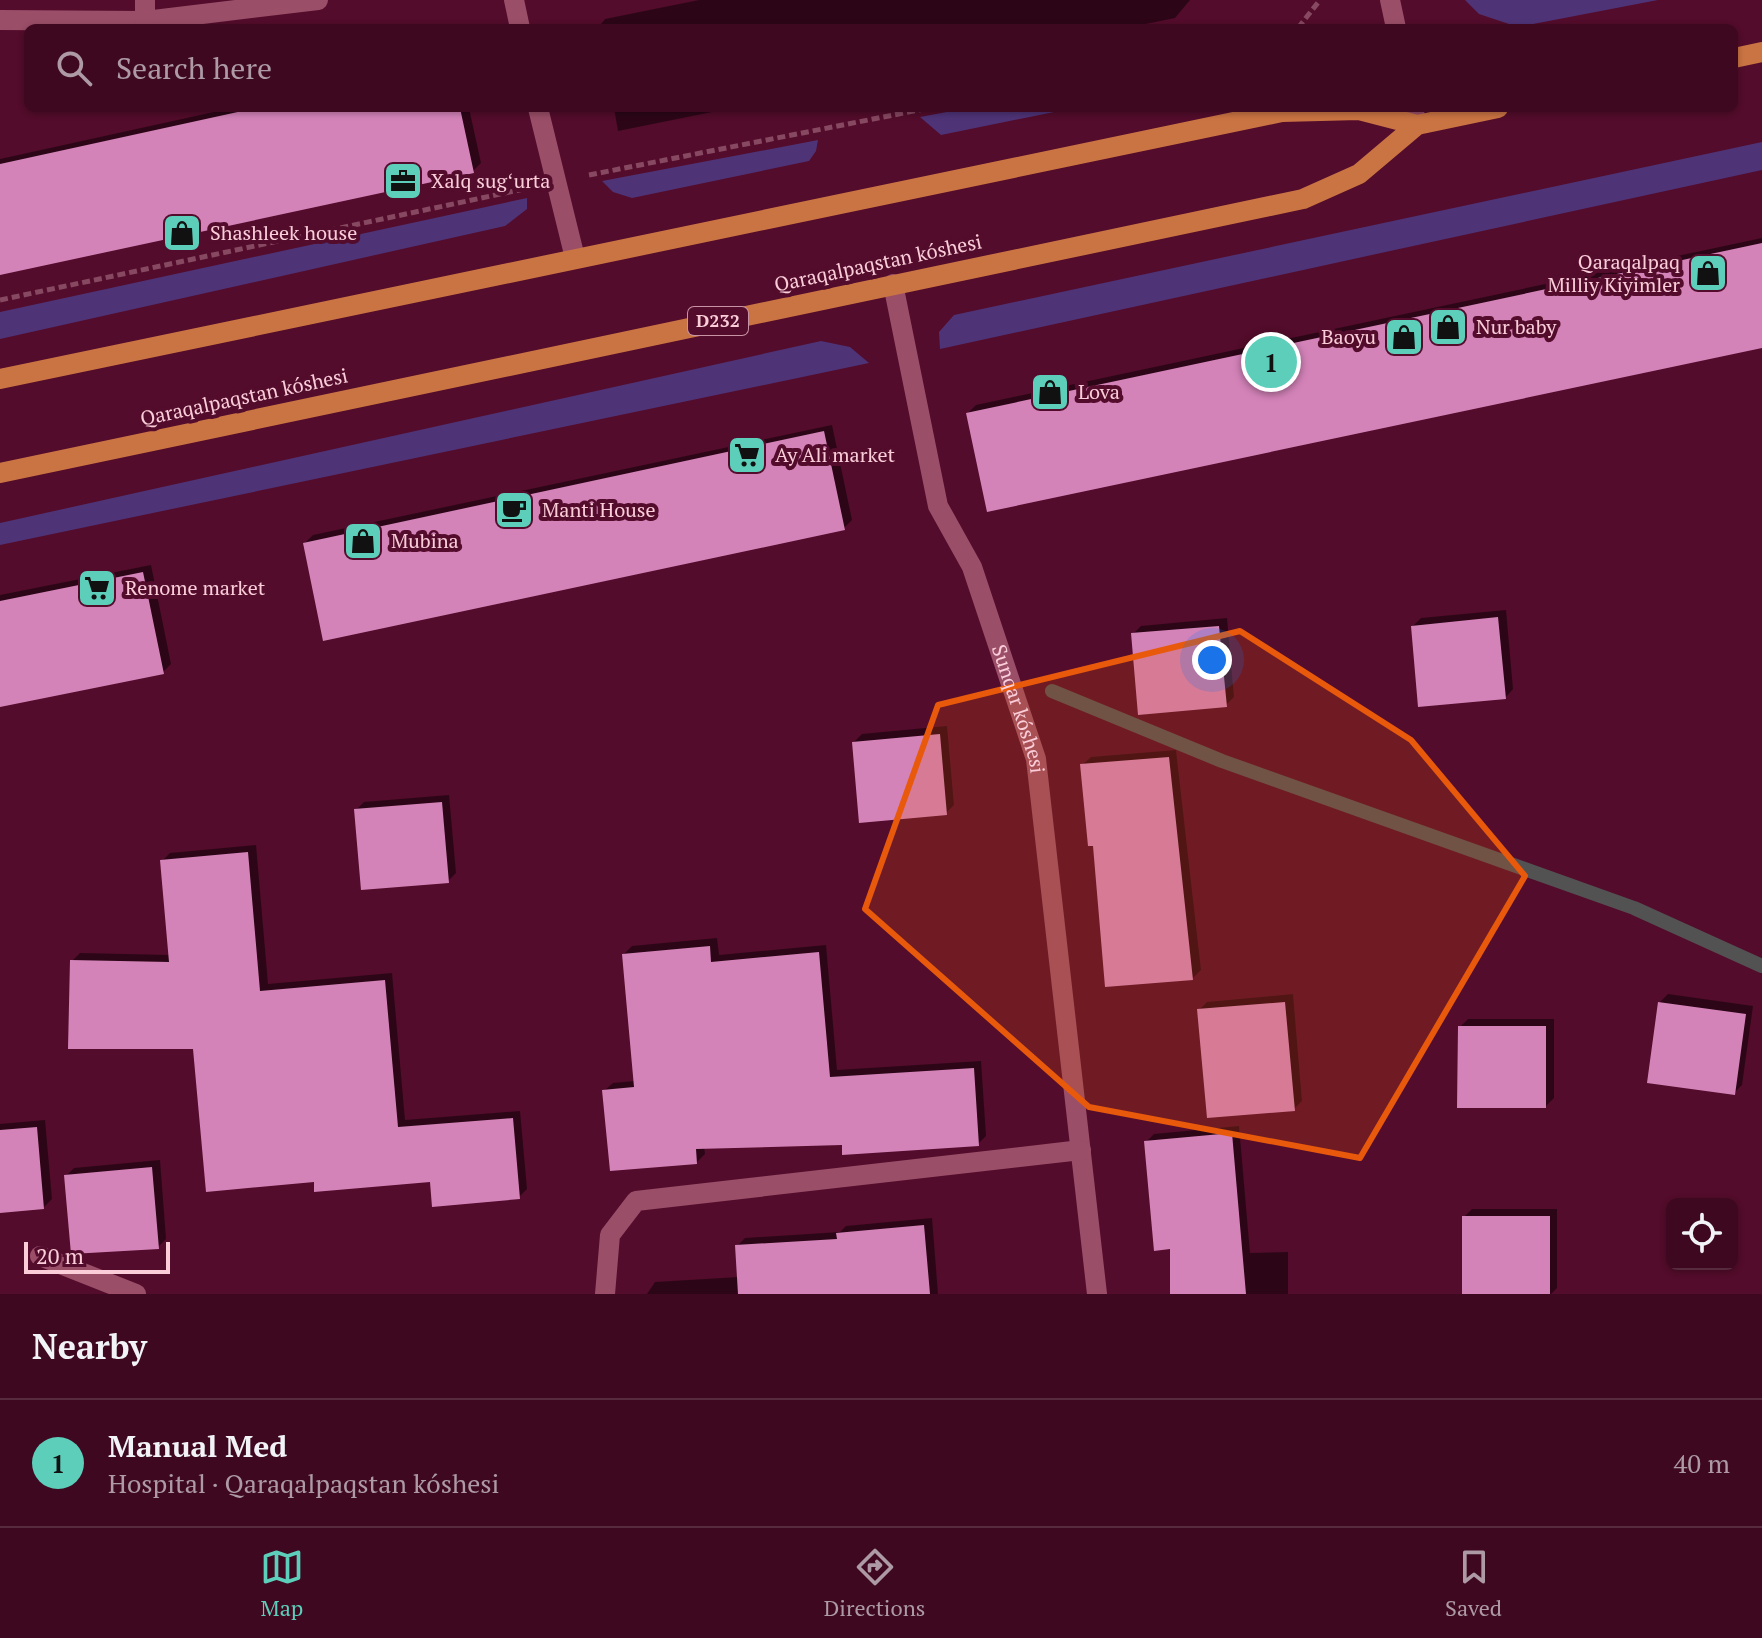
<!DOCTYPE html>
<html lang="en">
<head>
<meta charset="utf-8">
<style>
  :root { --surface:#3e0920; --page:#451229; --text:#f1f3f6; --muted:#ad9aa5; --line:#572a3e; --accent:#5cceba }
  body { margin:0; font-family:"PT Serif",serif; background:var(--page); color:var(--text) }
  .controls { position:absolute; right:24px; bottom:24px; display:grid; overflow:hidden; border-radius:12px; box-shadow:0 2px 6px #0004 }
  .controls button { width:72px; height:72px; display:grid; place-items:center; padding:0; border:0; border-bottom:2px solid var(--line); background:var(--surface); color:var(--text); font:40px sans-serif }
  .scale { position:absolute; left:24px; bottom:20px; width:146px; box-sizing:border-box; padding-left:8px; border:4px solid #facdd9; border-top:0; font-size:22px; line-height:28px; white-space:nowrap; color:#facdd9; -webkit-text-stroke:6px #530c2b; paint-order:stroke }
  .you { position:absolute; left:1212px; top:660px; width:28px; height:28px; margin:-20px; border:6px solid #fff; border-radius:50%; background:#1a73e8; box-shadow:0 0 0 12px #1a73e833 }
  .badge { display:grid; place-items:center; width:52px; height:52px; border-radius:50%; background:var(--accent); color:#111; font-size:26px; font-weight:700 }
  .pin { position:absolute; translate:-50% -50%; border:4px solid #fff; box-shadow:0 2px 8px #0006 }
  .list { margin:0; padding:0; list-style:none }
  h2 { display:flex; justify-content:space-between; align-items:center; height:104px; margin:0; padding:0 32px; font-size:34px }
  h2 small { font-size:26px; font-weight:400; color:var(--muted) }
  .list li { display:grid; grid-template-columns:52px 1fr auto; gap:24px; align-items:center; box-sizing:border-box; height:128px; padding:0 32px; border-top:2px solid var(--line) }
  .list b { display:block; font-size:30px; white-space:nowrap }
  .list p { margin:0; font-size:26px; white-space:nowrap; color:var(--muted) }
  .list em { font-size:26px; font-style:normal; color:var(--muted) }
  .icon { flex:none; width:44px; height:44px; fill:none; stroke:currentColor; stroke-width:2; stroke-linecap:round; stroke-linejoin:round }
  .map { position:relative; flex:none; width:1762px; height:1294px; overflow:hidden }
  .search { position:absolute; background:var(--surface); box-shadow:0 2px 6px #0004; left:24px; right:24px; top:24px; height:88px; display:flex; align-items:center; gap:20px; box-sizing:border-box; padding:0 28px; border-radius:12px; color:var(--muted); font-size:30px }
  .sheet { height:232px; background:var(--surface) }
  nav { display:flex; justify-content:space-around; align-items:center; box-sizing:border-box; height:112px; border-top:2px solid var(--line); background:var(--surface); font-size:22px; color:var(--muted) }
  nav a { display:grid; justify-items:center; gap:4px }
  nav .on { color:var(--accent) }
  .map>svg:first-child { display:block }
  .green { fill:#4f3377 }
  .shadow { fill:#0007 }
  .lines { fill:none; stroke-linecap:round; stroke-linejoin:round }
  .stream { stroke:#535253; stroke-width:14 }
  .building { fill:#d483b9 }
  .path { stroke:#874861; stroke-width:5; stroke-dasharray:8 4; stroke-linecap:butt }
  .service { stroke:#9a4e68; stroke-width:20 }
  .minor { stroke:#9a4e68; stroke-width:20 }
  .primary { stroke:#cb7443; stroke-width:20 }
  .marked { fill:#e8590c; fill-opacity:0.2; stroke:#e8590c; stroke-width:6; stroke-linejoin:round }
  .labels { text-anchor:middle; stroke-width:8; stroke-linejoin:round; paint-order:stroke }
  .shield { fill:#530c2b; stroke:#c893a5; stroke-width:2 }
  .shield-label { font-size:18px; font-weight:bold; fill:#facdd9 }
  .poi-label { font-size:20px; fill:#facdd9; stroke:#530c2b; text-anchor:start }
  .street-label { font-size:20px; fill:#facdd9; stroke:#530c2b }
</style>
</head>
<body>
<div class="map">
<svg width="1762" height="1294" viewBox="0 0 1762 1294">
  <rect width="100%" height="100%" fill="#530c2b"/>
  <path class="green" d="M1465,0H1658L1518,27L1479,14Z
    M968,108H1074L941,135L920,117Z
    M818,140L816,151L809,161L632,198L613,192L602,181Z
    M1762,142V170L940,349L939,332L954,315Z
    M527,198V209L505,226L0,339V312Z
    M821,341L850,347L869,363L0,545V523Z"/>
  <path class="shadow" d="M699,0H1190L1175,18L1126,28H598L605,19Z
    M232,108H469L481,163L473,171L0,274V159Z
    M614,108H732L618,131Z
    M1762,238V345L968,413L976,405Z
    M832,425L852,520L844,528L305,543L313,535Z
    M151,565L171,664L163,672L0,705V595Z
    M1506,610L1513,689L1505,698L1413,626L1421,618Z
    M1227,618L1234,697L1226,705L1133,634L1141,626Z
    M947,726L954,805L946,813L854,742L862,734Z
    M1176,750L1201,970L1193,978L1095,844L1082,765L1091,757Z
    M449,795L456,873L448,881L356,810L364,802Z
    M256,845L268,984L392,973L405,1120L520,1111L527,1189L519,1197L432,1180H315L195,1047L72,961L80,953L170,955L162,861L170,853Z
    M717,938L719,955L826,945L837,1070L981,1061L986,1136L978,1144L704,1146L705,1154L697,1162L604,1091L613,1083L635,1081L624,954L632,946Z
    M1293,994L1302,1101L1294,1109L1199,1010L1207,1002Z
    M1668,994L1753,1006L1742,1085L1734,1093L1660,1002Z
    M1468,1019H1554V1098L1546,1106L1460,1027Z
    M45,1120L52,1199L44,1207L0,1211V1124Z
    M1239,1126L1250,1253L1288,1252V1294H1172V1247L1146,1142L1154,1134Z
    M160,1160L166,1239L158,1247L66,1176L74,1168Z
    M1472,1209H1557V1288L1551,1294H1464V1217Z
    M932,1218L938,1294H647L655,1282L739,1277L737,1246L745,1238L840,1232L846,1226Z"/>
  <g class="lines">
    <path class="stream" d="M1052,691L1222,761L1634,908L1762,966"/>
  </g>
  <path class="building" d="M256,108H460L474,173L0,275V164Z
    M1762,243V348L987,512L966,413Z
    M824,431L845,530L323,641L303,543Z
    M143,572L164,674L0,707V601Z
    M1498,617L1506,699L1418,707L1411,626Z
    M1219,626L1227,707L1138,715L1131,633Z
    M940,734L947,815L859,823L852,742Z
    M1169,757L1193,980L1105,987L1093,846H1088L1080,764Z
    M442,802L449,883L361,890L354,809Z
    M248,852L260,991L385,980L398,1127L513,1118L520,1199L432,1207L430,1182L314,1192V1182L206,1192L193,1049H68L70,960L169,962L160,860Z
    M710,946L711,962L819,952L830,1077L974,1068L979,1146L842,1155V1145L696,1149L697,1164L610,1171L602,1090L634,1087L622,954Z
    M1285,1002L1295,1111L1207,1118L1197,1009Z
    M1658,1002L1746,1014L1735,1095L1647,1083Z
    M1458,1026H1546V1108H1457Z
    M37,1127L44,1209L0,1213V1130Z
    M1232,1133L1246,1294H1170V1249L1154,1251L1144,1141Z
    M152,1167L159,1249L71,1254L64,1175Z
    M1462,1216H1550V1294H1462Z
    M924,1225L930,1294H738L735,1245L837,1239L836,1233Z"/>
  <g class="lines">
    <path class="path" d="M1298,28L1320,0
      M589,175L929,108
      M0,300L524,189"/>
    <path class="service" d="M40,1256L136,1294"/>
    <g class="minor">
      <path d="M514,0L520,28"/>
      <path d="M1390,0L1396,28"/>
      <path d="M0,20L145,21L318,0"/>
      <path d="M145,21V0"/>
      <path d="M538,108L575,258"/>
      <path d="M1413,108L1417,125"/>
      <path id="s1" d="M893,284L938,506L972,567L1036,759L1097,1294"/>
      <path d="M605,1294L610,1235L636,1201L1081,1150"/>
    </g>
    <path class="primary" d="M1734,58L1762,52
      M0,379L1282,112L1359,110L1417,125L1498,108
      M0,473L1303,199L1359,174L1417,125"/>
  </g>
  <path class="marked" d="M1240,631L1411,740L1525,876L1360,1158L1089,1107L865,909L938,705Z"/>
  <defs>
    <symbol id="office-square" viewBox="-11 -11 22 22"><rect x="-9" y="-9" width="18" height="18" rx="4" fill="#5cceba" stroke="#530c2b"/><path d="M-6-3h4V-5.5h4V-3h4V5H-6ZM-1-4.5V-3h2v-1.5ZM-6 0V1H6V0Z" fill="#111"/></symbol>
    <symbol id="shop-square" viewBox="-11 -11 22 22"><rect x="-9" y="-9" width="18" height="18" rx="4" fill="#5cceba" stroke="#530c2b"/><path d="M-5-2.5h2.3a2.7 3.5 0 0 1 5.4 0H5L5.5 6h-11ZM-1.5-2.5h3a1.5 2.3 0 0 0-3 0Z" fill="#111"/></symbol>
    <symbol id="supermarket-square" viewBox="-11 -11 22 22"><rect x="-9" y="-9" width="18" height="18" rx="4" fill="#5cceba" stroke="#530c2b"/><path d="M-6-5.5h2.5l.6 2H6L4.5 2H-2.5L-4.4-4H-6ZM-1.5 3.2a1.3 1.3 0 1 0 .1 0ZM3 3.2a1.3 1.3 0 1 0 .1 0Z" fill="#111"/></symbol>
    <symbol id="cafe-square" viewBox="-11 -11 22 22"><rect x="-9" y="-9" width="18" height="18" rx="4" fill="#5cceba" stroke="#530c2b"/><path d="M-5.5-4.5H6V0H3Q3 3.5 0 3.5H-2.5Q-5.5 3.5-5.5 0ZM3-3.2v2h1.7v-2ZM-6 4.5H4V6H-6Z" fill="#111"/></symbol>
  </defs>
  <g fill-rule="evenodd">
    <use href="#office-square" x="381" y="159" width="44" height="44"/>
    <use href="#shop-square" x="160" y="211" width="44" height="44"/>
    <use href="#shop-square" x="1686" y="251" width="44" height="44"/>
    <use href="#shop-square" x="1426" y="305" width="44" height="44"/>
    <use href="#shop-square" x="1382" y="315" width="44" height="44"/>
    <use href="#shop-square" x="1028" y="370" width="44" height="44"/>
    <use href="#supermarket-square" x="725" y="433" width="44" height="44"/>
    <use href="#cafe-square" x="492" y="488" width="44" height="44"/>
    <use href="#shop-square" x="341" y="519" width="44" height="44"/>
    <use href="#supermarket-square" x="75" y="566" width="44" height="44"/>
  </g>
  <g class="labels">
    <rect class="shield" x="688" y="307" width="60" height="28" rx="6"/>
    <g class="shield-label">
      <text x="718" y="327">D232</text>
    </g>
    <g class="poi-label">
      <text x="431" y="188">Xalq sugʻurta</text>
      <text x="210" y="240">Shashleek house</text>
      <text x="1680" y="269" text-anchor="end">Qaraqalpaq<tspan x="1680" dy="23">Milliy Kiyimler</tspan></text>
      <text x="1476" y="334">Nur baby</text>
      <text x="1376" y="344" text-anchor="end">Baoyu</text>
      <text x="1078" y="399">Lova</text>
      <text x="775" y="462">Ay Ali market</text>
      <text x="542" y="517">Manti House</text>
      <text x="391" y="548">Mubina</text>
      <text x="125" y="595">Renome market</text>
    </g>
    <g class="street-label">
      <text transform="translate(878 263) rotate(-12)" y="7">Qaraqalpaqstan kóshesi</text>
      <text transform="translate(244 397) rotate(-12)" y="7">Qaraqalpaqstan kóshesi</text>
      <text dy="7" stroke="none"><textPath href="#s1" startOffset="446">Sunqar kóshesi</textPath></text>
    </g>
  </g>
</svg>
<div class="controls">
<button><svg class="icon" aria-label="locate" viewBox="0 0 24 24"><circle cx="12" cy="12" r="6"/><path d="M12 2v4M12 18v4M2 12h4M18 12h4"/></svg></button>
</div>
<div class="scale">20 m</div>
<div class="you"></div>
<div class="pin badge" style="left:1271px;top:362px">1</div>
<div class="search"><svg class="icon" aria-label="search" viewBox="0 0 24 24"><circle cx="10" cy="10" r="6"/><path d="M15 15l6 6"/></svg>Search here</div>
</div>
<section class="sheet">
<h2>Nearby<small></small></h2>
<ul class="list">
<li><span class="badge">1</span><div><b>Manual Med</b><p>Hospital · Qaraqalpaqstan kóshesi</p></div><em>40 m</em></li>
</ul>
</section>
<nav>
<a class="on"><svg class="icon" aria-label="map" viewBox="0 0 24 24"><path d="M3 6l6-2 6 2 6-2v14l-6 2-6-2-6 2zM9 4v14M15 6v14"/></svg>Map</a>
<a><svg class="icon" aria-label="directions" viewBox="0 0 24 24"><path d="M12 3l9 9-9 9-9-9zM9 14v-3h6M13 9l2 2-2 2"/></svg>Directions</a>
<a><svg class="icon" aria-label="saved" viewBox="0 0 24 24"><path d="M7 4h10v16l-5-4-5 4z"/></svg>Saved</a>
</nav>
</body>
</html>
